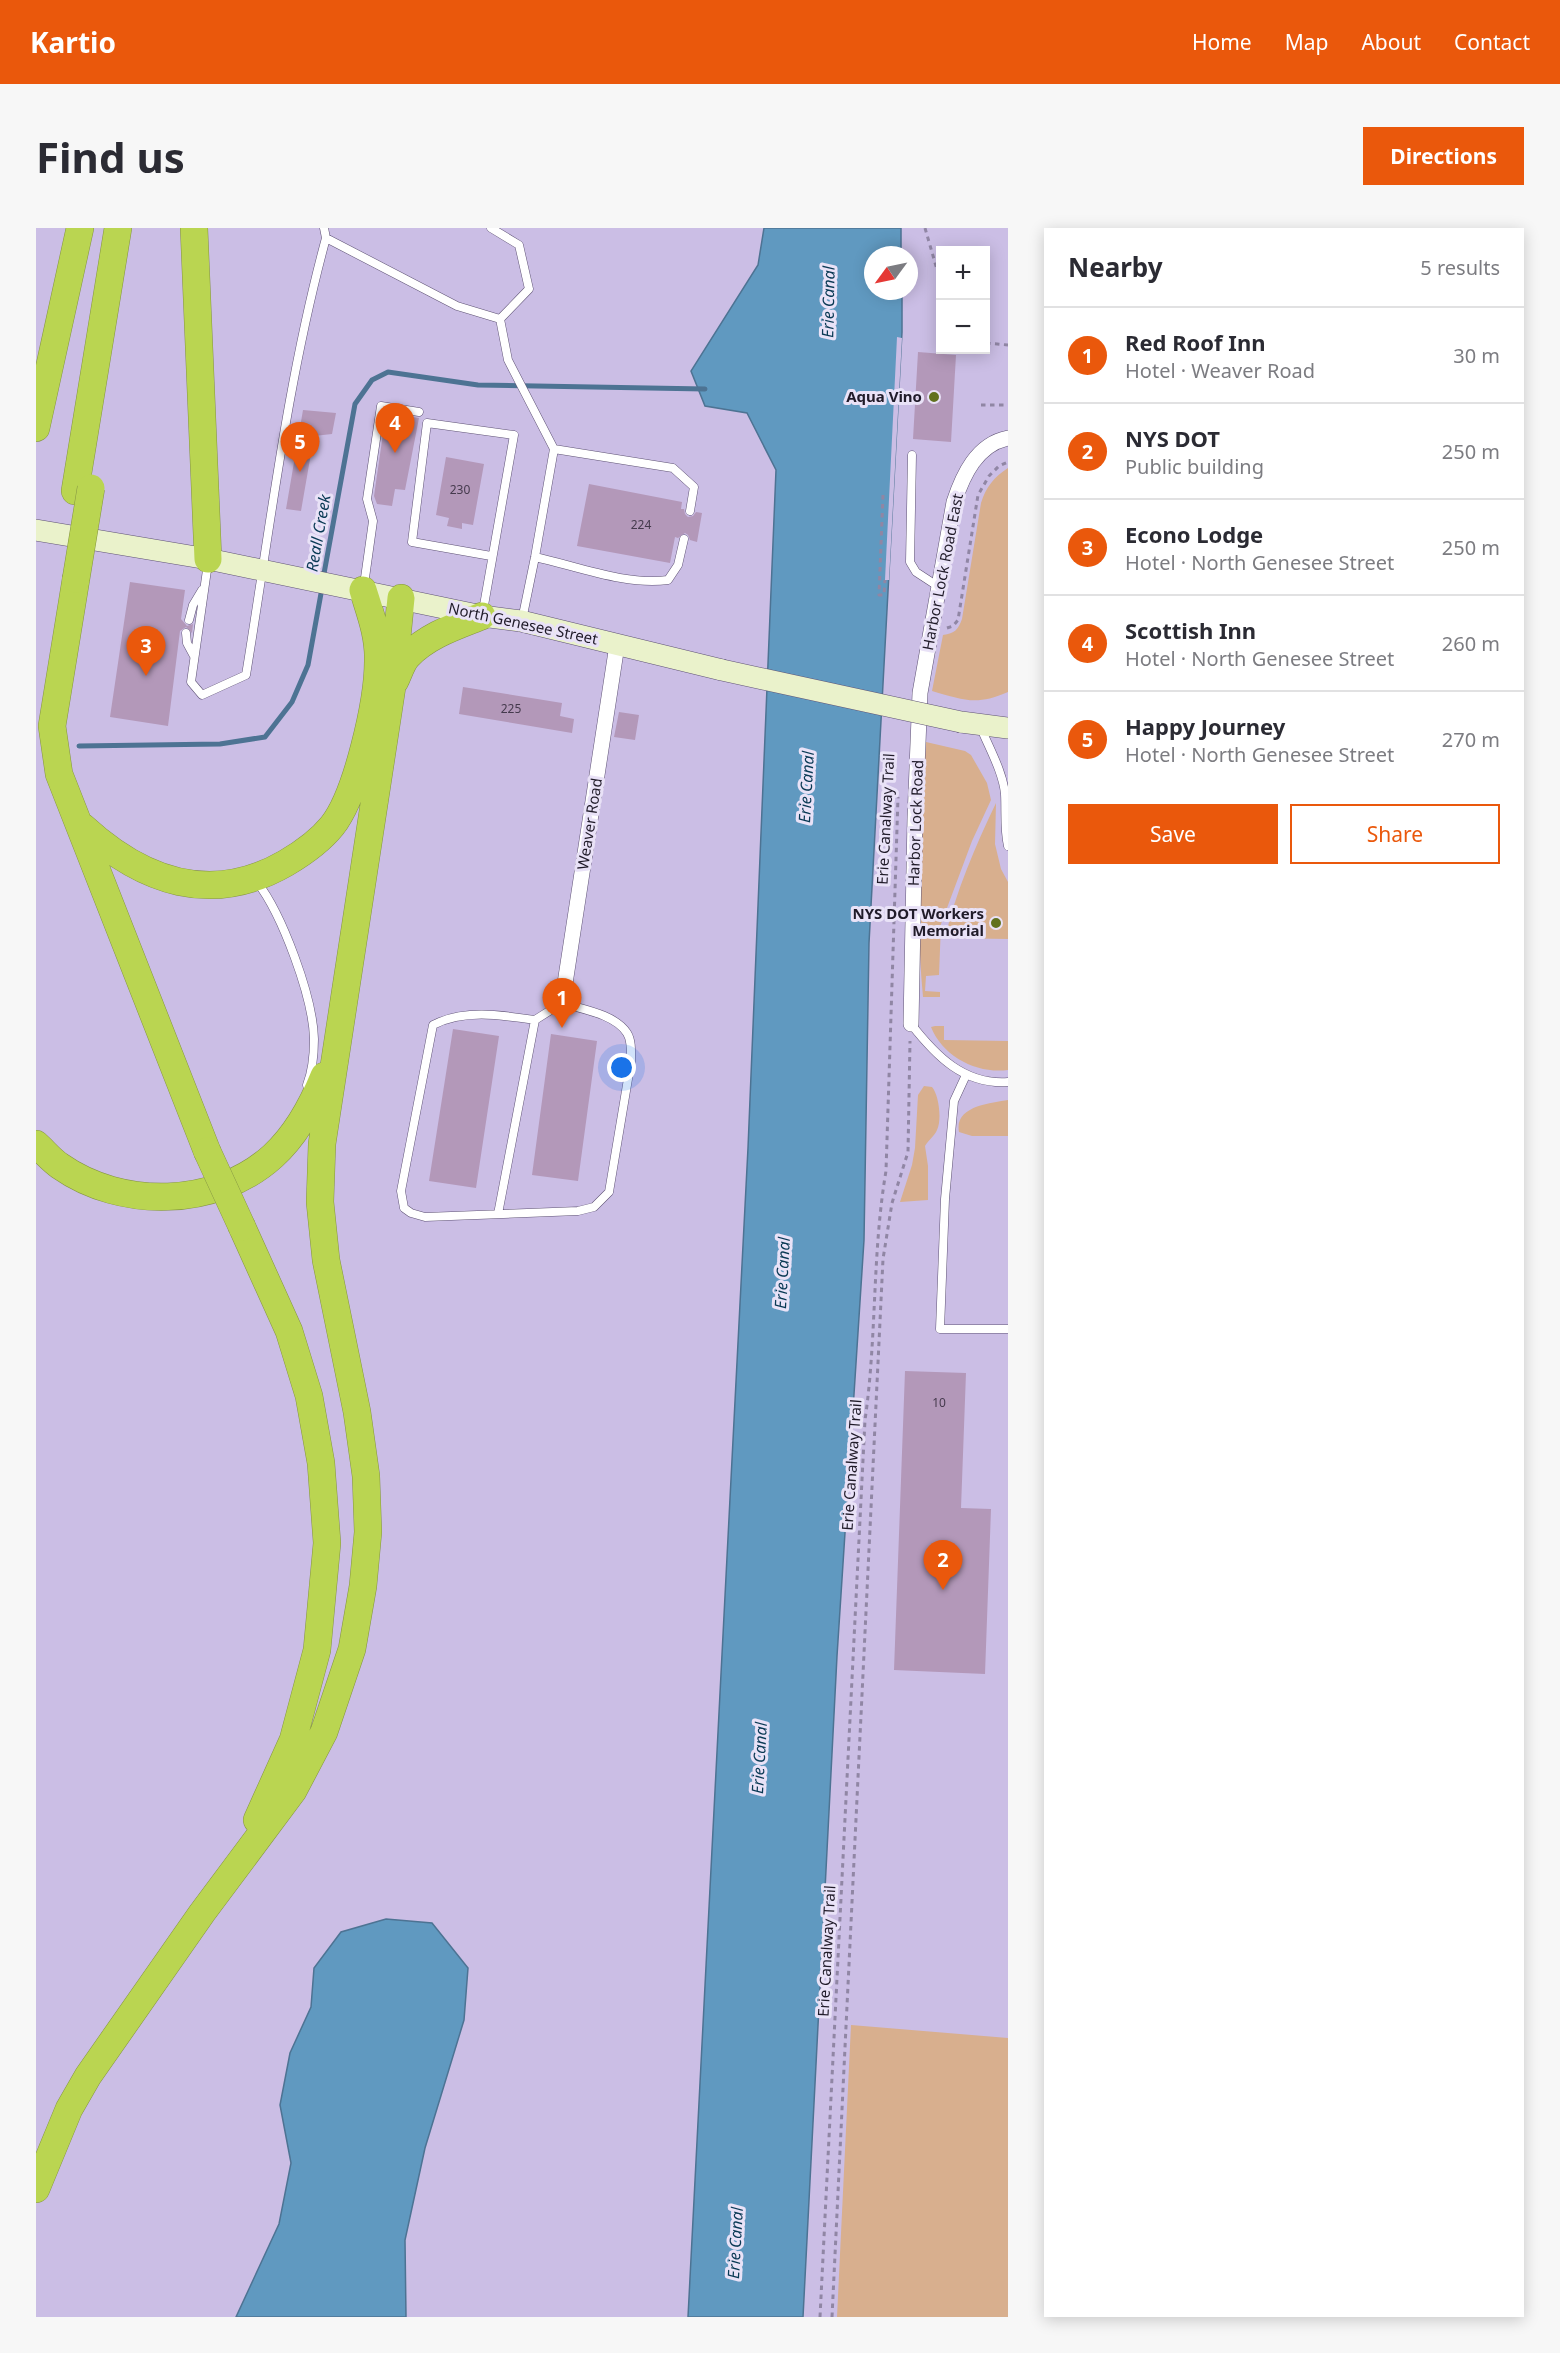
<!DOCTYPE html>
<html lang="en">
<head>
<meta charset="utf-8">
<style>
  :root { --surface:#fff; --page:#f7f7f7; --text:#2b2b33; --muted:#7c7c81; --line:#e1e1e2; --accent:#ea580c }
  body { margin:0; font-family:"Noto Sans",sans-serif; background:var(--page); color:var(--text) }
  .controls { position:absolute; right:18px; top:18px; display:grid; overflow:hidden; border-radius:0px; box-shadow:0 3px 15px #0003 }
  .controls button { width:54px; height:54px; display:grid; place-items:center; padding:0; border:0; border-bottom:2px solid var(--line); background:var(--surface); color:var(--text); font:30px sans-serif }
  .compass { position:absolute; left:828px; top:18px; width:54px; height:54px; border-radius:50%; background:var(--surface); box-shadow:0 3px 15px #0003; rotate:237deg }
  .you { position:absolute; left:586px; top:840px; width:21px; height:21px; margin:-15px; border:4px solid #fff; border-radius:50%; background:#1a73e8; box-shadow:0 0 0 9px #1a73e833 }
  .badge { display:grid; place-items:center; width:39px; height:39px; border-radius:50%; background:var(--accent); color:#fff; font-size:20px; font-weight:700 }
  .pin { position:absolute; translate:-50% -50px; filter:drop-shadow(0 2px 3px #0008) }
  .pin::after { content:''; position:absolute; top:32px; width:21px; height:18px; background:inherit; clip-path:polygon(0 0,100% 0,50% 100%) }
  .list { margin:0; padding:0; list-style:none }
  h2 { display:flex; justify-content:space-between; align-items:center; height:78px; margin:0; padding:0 24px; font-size:26px }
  h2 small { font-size:20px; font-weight:400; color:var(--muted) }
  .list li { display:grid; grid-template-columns:39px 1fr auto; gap:18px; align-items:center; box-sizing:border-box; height:96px; padding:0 24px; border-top:2px solid var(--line) }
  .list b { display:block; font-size:22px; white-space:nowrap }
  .list p { margin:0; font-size:20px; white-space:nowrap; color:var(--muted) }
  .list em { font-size:20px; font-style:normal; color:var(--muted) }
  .actions { display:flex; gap:12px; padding:18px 24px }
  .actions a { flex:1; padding:14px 0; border:2px solid var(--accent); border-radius:0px; text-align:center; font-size:21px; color:var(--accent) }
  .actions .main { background:var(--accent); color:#fff }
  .map { position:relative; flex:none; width:972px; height:2089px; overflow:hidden; border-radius:0px }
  header { display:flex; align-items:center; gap:36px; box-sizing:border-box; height:84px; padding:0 30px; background:var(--accent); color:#fff }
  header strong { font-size:28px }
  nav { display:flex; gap:33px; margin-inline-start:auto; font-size:21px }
  .intro { display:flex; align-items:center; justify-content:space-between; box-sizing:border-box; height:144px; padding:0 36px }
  h1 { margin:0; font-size:42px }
  .button { padding:15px 27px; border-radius:0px; background:var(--accent); color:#fff; font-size:21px; font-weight:700 }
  main { display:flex; gap:36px; padding:0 36px }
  aside { flex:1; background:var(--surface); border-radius:0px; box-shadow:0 3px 15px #0003 }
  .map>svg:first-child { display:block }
  .green { fill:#d8af8e }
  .water { fill:#6099c0; stroke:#4d7393; stroke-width:1.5 }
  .pier { fill:#cbbee5 }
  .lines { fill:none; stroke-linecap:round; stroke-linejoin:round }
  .stream { stroke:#4d7393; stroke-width:5 }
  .building { fill:#b398b9 }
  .service-casing { stroke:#5f5375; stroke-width:9 }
  .minor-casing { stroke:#5f5375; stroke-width:16 }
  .secondary-casing { stroke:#5f5375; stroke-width:22 }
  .motorway-casing { stroke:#849443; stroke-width:28 }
  .path { stroke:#9086a4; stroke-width:3; stroke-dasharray:4.5 4.5; stroke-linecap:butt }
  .service { stroke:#fff; stroke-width:8 }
  .minor { stroke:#fff; stroke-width:15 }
  .secondary { stroke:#eaf2cb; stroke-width:21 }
  .motorway { stroke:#bad551; stroke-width:27 }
  .secondary-bridge-casing { stroke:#5f5375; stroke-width:22; stroke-linecap:butt }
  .motorway-bridge-casing { stroke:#849443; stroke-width:28; stroke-linecap:butt }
  .secondary-bridge { stroke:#eaf2cb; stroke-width:21 }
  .motorway-bridge { stroke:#bad551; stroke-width:27 }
  .poi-dot { fill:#61711e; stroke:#e9e2f7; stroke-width:2 }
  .labels { text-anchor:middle; stroke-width:6; stroke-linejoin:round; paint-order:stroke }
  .number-label { font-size:12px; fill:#453a4d }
  .poi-label { font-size:15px; font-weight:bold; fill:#201b29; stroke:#e9e2f7; text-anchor:end }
  .street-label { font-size:15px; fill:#201b29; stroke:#e9e2f7 }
  .water-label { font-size:16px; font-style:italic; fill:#093954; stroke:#e9e2f7 }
</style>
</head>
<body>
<header>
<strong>Kartio</strong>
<nav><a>Home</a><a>Map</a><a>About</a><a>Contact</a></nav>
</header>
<div class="intro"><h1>Find us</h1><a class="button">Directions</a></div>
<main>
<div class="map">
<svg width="972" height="2089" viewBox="0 0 972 2089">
  <rect width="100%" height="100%" fill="#cbbee5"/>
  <path class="green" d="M972,240V464C940,478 928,472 896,463L907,407C919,405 922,402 926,391L945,275C950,259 958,249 972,240Z
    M890,514L929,523L935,527L951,555L955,572L936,613L905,696L903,747L890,748L889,763L904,764V769H887C879,688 885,596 890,514Z
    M960,575L959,616L965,641L972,654V711L909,710C920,663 939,619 960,575Z
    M899,798H908V812L972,813V842C941,846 907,829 895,799Z
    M888,858L896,859C903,867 906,892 901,902C899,907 892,913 889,918L892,938V972L864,974L876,937L879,920L882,867Z
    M972,872V908H936L923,904C918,878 955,875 972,872Z
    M815,1797L972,1810V2089H801Z"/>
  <path class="water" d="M728,0H865V27H837V63H866V104L833,715L828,1012L801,1428L767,2089H652L712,920L740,242L711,185L669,178L655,143L722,37Z
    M350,1691L396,1695L432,1740L428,1792L389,1920L369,2012L370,2089H200L243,1996L255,1935L244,1877L254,1825L275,1779L278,1740L305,1704Z"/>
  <path class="pier" d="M861,109L866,110L860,221L853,352H849Z"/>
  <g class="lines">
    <path class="stream" d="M287,351L319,176L336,152L352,144L442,157L669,161
      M43,518L184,516L229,509L256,474L272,437L286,360"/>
  </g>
  <path class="building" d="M882,124L920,127L915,214L877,211Z
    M267,182L300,185L296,206L278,208L265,283L250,281Z
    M350,185L383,190L369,262L359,261L356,278L341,276L338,268Z
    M410,229L448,236L437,297L426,295V301L411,298L413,290L400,287Z
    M553,256L646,274L645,281H648L649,286L652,289L657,288L660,284L666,285L661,314L654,312L652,307L649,305L642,310L639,309L634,335L541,318Z
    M94,354L149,362L145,391L151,398L157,396L156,405L150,399L144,403L132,498L74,489Z
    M427,459L526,475L524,488L538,491L536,505L423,486Z
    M583,484L603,487L599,512L578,509Z
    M417,801L463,808L440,960L393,953Z
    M515,806L561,813L542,953L496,947Z
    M869,1143L930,1145L925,1280L955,1281L949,1446L858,1442Z"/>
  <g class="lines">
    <defs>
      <path id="service" d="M290,10L421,78L464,91L493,61L483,17L455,0
        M464,91L472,132L518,221L499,329L486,392
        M518,221L637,240L658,259L654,283
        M876,227L874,334L880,344L903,359
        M499,329C540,338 591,358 632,352L642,337L648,311
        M172,335L155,454L166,467L210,447C234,301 251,153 290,10L288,0
        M328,357L337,293L331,271L345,178L383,184
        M447,383L478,207L391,195L376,314L455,328
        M153,392L157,377L166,362
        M150,405L151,415L158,428
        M945,500C953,520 967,544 969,566C970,584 968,601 972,618
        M221,654C246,686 277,769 278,811C278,825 276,844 271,857
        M526,775C545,781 579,786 591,805C596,813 595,824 595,833L573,964L558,979L542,983L389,989L375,985L368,980L365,963L397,797C428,781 465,787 499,792Z
        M875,796C900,828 928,857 972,854
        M930,847L918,873L909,971L904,1101H972
        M462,986L499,792"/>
      <path id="minor" d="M526,775L581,417
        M875,796L879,590L884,465L918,274C927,247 941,216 972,210"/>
      <path id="secondary" d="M0,302L172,331L446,388L485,393L686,442
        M925,494L972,500"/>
      <path id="motorway" d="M158,0L172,331
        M0,200L44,0
        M39,263L82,0
        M40,351L16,498L23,546L171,923
        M359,453C363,445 366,434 372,428C392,407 421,398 446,388
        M47,599C107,654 176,678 250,635C267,625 283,614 296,598C321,567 342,473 342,433C343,408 334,385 327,362
        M0,916C8,923 15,932 24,938C85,981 180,980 237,928C261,906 276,878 288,848
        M206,999L253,1103L273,1168L285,1235L291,1315L281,1422L257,1512L221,1592
        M0,1961L33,1881L52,1848L166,1685L257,1563L288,1504L316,1421L327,1358L332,1304L330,1248L321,1184L290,1032L284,974L286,916L356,459L365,370"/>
    </defs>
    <use href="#service" class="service-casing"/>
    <use href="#minor" class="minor-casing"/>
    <use href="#secondary" class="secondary-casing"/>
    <use href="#motorway" class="motorway-casing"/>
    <path class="path" d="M889,0L904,52
      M950,115L972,117
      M945,177H972
      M847,267L843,367H848L849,352
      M911,400L917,398L922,392L942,267L953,248L963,238L972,234
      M784,2089L829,1192C841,1109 836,1025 850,943L862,569
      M796,2089L847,1031L856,975L872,924L874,813"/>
    <use href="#service" class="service"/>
    <use href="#minor" class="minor"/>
    <use href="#secondary" class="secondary"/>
    <use href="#motorway" class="motorway"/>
    <defs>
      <path id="secondary-bridge" d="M686,442L925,494"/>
      <path id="motorway-bridge" d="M40,351L55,260
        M171,923L206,999"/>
    </defs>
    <use href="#secondary-bridge" class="secondary-bridge-casing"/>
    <use href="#motorway-bridge" class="motorway-bridge-casing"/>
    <use href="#secondary-bridge" class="secondary-bridge"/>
    <use href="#motorway-bridge" class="motorway-bridge"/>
  </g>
  <g class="poi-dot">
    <circle cx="898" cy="169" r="6"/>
    <circle cx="960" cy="695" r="6"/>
  </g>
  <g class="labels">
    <g class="number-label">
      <text x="424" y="266">230</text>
      <text x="605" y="301">224</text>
      <text x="475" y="485">225</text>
      <text x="903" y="1179">10</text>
    </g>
    <g class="poi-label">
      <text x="886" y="174">Aqua Vino</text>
      <text x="948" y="691">NYS DOT Workers<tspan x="948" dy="17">Memorial</tspan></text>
    </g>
    <g class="street-label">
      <text transform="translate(907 344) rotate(-79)" y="5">Harbor Lock Road East</text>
      <text transform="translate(487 396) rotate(12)" y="5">North Genesee Street</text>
      <text transform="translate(850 591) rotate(-87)" y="5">Erie Canalway Trail</text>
      <text transform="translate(880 595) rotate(-88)" y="5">Harbor Lock Road</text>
      <text transform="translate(554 596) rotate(-81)" y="5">Weaver Road</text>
      <text transform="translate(816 1237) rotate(-86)" y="5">Erie Canalway Trail</text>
      <text transform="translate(791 1723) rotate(-87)" y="5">Erie Canalway Trail</text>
    </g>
    <g class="water-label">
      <text transform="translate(792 74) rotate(-89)" y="6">Erie Canal</text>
      <text transform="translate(282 305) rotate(-80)" y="6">Reall Creek</text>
      <text transform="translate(770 559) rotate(-87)" y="6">Erie Canal</text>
      <text transform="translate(746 1045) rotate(-87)" y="6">Erie Canal</text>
      <text transform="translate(723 1530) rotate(-87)" y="6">Erie Canal</text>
      <text transform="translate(699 2015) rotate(-87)" y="6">Erie Canal</text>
    </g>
  </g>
</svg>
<div class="controls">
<button>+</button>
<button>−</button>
</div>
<svg class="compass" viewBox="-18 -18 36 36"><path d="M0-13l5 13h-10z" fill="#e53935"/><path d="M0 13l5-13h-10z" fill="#7c7c81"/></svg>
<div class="you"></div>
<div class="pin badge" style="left:526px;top:800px">1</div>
<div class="pin badge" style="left:907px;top:1362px">2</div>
<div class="pin badge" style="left:110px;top:448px">3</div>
<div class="pin badge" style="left:359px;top:225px">4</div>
<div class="pin badge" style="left:264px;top:244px">5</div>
</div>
<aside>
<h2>Nearby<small>5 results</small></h2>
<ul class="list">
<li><span class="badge">1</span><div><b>Red Roof Inn</b><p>Hotel · Weaver Road</p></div><em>30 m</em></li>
<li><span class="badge">2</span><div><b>NYS DOT</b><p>Public building</p></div><em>250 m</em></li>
<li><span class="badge">3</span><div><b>Econo Lodge</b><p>Hotel · North Genesee Street</p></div><em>250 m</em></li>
<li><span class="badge">4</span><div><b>Scottish Inn</b><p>Hotel · North Genesee Street</p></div><em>260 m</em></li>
<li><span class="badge">5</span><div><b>Happy Journey</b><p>Hotel · North Genesee Street</p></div><em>270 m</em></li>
</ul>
<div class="actions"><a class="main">Save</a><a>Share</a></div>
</aside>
</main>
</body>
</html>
